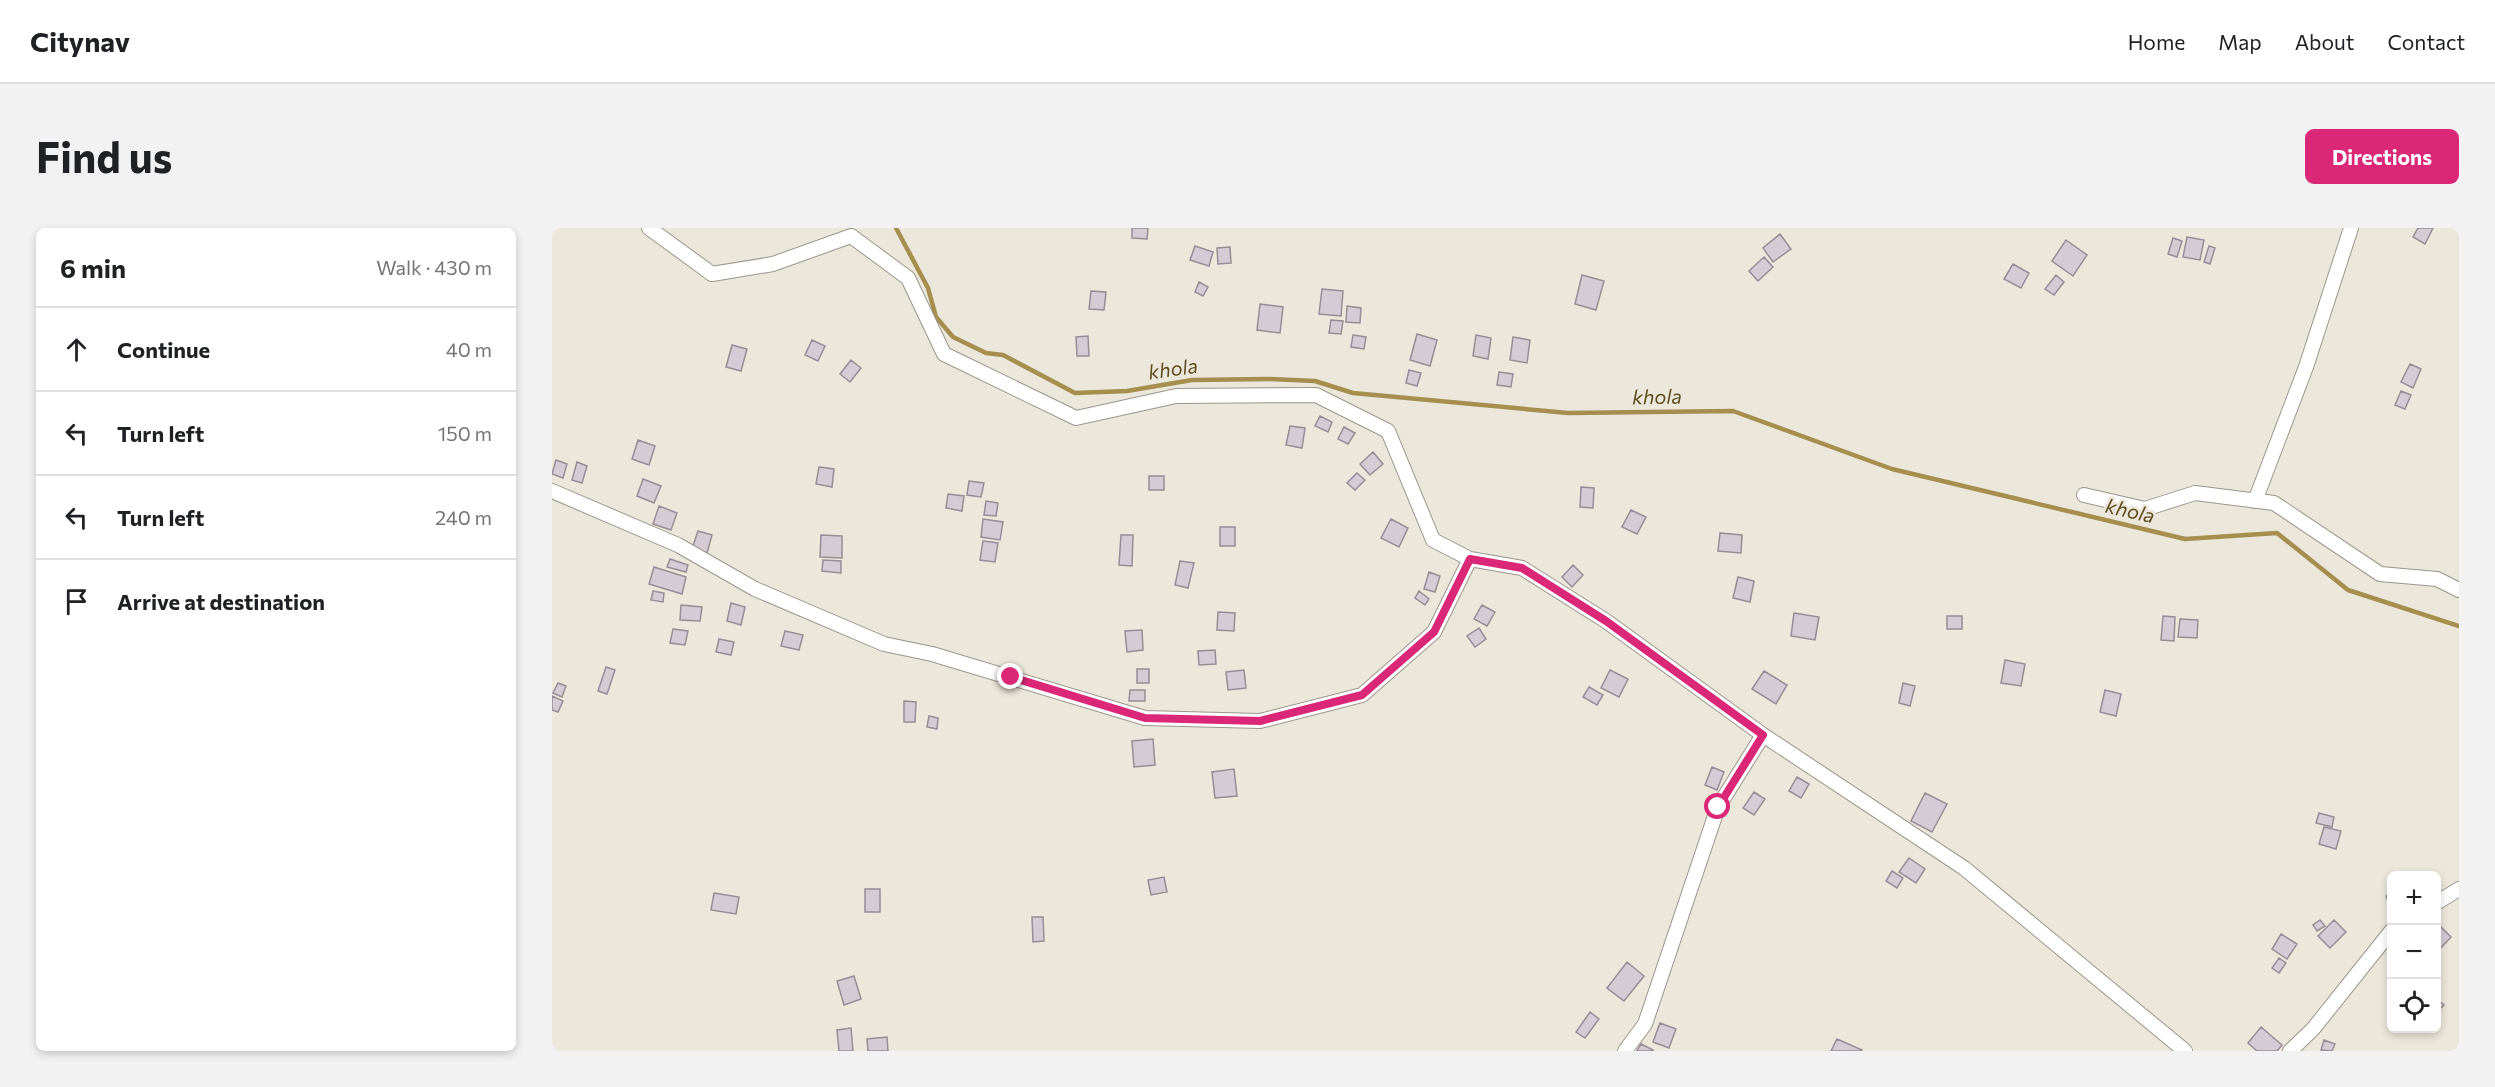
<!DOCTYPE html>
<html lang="en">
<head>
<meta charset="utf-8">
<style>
  :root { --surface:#fff; --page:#f2f2f2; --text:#202124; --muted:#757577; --line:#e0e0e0; --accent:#db2777 }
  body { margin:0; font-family:Commissioner,sans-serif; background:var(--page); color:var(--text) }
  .controls { position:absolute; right:18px; bottom:18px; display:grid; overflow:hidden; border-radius:9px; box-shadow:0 3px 9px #0003 }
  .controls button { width:54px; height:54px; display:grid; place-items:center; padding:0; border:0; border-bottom:2px solid var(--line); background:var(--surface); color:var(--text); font:30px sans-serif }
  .stop { position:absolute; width:18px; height:18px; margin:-14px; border:4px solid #db2777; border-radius:50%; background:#fff }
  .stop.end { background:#db2777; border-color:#fff; box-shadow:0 2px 6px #0008 }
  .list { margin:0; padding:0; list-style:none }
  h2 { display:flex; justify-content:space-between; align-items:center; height:78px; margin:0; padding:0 24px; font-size:26px }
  h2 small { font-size:20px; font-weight:400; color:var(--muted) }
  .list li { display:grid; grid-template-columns:39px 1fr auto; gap:18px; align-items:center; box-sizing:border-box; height:84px; padding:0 24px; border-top:2px solid var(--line) }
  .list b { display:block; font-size:22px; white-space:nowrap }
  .list em { font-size:20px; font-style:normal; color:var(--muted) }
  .icon { flex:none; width:33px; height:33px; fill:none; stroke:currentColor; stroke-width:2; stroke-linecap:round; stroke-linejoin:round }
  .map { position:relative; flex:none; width:1907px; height:823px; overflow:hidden; border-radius:9px }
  header { display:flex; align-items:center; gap:36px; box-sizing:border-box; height:84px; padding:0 30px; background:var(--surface); border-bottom:2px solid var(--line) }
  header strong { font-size:28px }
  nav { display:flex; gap:33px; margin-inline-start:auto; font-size:21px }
  .intro { display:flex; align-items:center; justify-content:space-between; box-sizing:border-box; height:144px; padding:0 36px }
  h1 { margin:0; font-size:42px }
  .button { padding:15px 27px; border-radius:9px; background:var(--accent); color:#fff; font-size:21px; font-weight:700 }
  main { display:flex; gap:36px; padding:0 36px }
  aside { flex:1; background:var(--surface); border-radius:9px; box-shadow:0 3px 9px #0003 }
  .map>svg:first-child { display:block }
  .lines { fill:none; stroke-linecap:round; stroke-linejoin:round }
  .stream { stroke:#a58e4e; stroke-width:4.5 }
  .building { fill:#d5cbd5; stroke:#968d97; stroke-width:1.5 }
  .minor-casing { stroke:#9a968a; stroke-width:16 }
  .minor { stroke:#fff; stroke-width:14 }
  .route { stroke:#db2777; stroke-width:8 }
  .labels { text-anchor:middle; stroke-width:5; stroke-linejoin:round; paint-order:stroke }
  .water-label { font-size:20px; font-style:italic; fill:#5d4c1b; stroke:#ece7db }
</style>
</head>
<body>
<header>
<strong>Citynav</strong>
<nav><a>Home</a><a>Map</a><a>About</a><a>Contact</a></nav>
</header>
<div class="intro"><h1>Find us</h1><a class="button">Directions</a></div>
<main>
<aside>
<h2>6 min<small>Walk · 430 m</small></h2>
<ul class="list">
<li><svg class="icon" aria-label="ahead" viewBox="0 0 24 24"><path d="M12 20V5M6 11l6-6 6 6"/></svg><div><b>Continue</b></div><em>40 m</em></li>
<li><svg class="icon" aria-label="left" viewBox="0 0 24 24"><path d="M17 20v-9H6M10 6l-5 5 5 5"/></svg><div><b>Turn left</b></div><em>150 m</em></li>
<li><svg class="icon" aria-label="left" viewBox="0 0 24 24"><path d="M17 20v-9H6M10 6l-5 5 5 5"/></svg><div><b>Turn left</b></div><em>240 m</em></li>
<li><svg class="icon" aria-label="arrive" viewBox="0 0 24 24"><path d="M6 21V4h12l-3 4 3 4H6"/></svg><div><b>Arrive at destination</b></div></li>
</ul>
</aside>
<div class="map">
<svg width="1907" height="823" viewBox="0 0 1907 823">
  <rect width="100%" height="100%" fill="#ece7db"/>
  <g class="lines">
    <path class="stream" d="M344,0L376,60L384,89L401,109L434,125L451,127L523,165L575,163L640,152L718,151L763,153L801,165L1016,185L1181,183L1340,241L1633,311L1725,305L1796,362L1907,398"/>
  </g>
  <path class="building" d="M580,0H596L595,11L580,10Z
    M1866,0H1881L1873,16L1861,9Z
    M1228,6L1239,21L1221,34L1211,20Z
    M1635,9L1652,12L1648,32L1631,29Z
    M1621,10L1630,13L1625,29L1616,26Z
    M1514,12L1535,27L1521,48L1500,33Z
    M643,18L661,24L657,38L638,32Z
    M1657,18L1663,20L1658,36L1652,34Z
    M678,19L679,35L666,36L665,20Z
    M1212,29L1221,39L1206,53L1197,43Z
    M1461,36L1477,45L1469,60L1452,51Z
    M1030,47L1052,53L1044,82L1023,76Z
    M1504,47L1512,54L1502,67L1493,61Z
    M647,54L656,59L651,68L643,64Z
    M770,61L791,63L789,88L767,86Z
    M539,63L554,64L552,82L537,81Z
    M708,76L731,79L728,105L705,102Z
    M795,78L809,80L808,95L794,94Z
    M779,92L791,93L789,106L777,105Z
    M865,106L885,112L878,138L858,132Z
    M801,107L814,109L812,121L799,119Z
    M924,107L939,110L936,131L921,128Z
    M536,108L537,128H525L524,109Z
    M961,109L978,112L975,135L958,132Z
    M260,112L273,118L266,133L253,127Z
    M180,117L195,121L189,143L174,139Z
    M299,132L309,140L298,154L288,146Z
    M1858,136L1869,141L1861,160L1849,154Z
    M857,142L869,145L865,158L854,155Z
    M947,144L961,146L959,159L945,157Z
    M1849,163L1859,167L1853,181L1843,177Z
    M768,188L780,194L776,204L763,198Z
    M738,198L753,200L750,220L734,217Z
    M792,199L803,205L796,216L786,211Z
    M86,212L103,218L97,237L80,231Z
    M821,224L831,236L818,247L808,236Z
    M4,232L15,236L11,250L0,246Z
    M25,234L35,238L30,255L20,252Z
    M267,239L282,241L280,259L264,256Z
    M805,245L813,252L803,262L795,255Z
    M597,248H612V262H597Z
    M91,251L109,258L102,275L85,268Z
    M417,253L432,255L429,269L415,267Z
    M1029,259L1042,260L1041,280L1028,279Z
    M396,266L412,268L410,283L394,280Z
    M434,273L446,275L444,288L432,287Z
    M107,278L125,285L119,302L101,296Z
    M1079,282L1094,289L1085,306L1070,299Z
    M431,291L451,294L448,312L429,309Z
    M839,291L856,300L847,319L829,310Z
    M668,299H683V318H668Z
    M146,303L160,307L155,325L140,321Z
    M1168,305L1190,307L1189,325L1166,323Z
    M269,307L290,308V330L268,329Z
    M569,307H581L580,338L567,337Z
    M431,313L446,315L443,334L428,332Z
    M118,331L136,337L134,344L115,339Z
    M271,332L289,333V345L270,343Z
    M628,333L642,335L636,360L623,357Z
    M1021,337L1031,347L1020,359L1010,349Z
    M102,339L134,349L130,366L97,356Z
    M877,344L888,348L883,364L872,361Z
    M1186,349L1202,353L1198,374L1181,370Z
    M101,363L112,365L111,374L99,372Z
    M867,363L877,371L873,377L863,370Z
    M179,375L193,379L189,397L175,393Z
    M129,377L150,379L148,393L128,392Z
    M930,377L943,384L935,398L922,391Z
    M666,384L683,385L682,403L665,402Z
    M1242,385L1267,389L1263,412L1239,408Z
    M1395,388H1410V401H1395Z
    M1611,388L1623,389L1622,413L1609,412Z
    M1628,391L1646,392L1645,410L1626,409Z
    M927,400L934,411L923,419L915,408Z
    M121,401L136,403L133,417L118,415Z
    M590,402L591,422L575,424L573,403Z
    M233,403L251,407L247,422L229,418Z
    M167,411L182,414L179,427L164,424Z
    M663,422L664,436L647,437L646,423Z
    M1453,432L1473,436L1469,458L1449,455Z
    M54,439L63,442L55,466L46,463Z
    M585,441H597V455H585Z
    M692,442L694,460L676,462L674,444Z
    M1058,442L1076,451L1067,469L1049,460Z
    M1212,443L1235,457L1224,476L1200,461Z
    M6,455L14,458L10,469L1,465Z
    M1351,455L1363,458L1358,478L1347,475Z
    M1037,459L1051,467L1045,477L1031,469Z
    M578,462H593V473H577Z
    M1553,462L1569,466L1564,488L1548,484Z
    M0,468L11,473L6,484L0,482Z
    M352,473L364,474L363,494H352Z
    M377,488L386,490L385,501L375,499Z
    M601,511L603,537L582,539L580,513Z
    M1160,539L1172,544L1165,562L1153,557Z
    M682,541L685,568L663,570L660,544Z
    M1245,549L1257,556L1249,570L1237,563Z
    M1202,564L1213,571L1202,587L1191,580Z
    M1373,565L1395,576L1380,604L1359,593Z
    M1767,585L1782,589L1780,599L1764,595Z
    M1772,599L1789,603L1784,621L1767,616Z
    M1357,630L1373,641L1364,655L1347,644Z
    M1340,643L1351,650L1345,660L1334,653Z
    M612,649L615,664L599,667L596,652Z
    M313,661H328V684H313Z
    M162,665L187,669L184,686L159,682Z
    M1840,665V676L1838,677L1834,668Z
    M480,689H491L492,713L481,714Z
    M1768,692L1773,698L1765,703L1761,697Z
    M1782,692L1794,704L1778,720L1766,708Z
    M1887,697L1899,709L1885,724L1884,700Z
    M1729,706L1745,716L1735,731L1720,721Z
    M1727,730L1734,735L1727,745L1720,740Z
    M1075,734L1092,748L1072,773L1055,760Z
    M302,748L309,771L292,777L285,753Z
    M1884,770L1892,777L1884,785Z
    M1038,784L1047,791L1033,810L1024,804Z
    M1108,795L1124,801L1117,820L1101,814Z
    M1709,799L1730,817L1725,823H1705L1696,815Z
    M299,800L301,823H287L285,802Z
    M335,809L336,823H316L315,811Z
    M1285,811L1310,822L1309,823H1279Z
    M1772,812L1783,816L1780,823L1769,822Z
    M1089,816L1101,822V823H1085Z"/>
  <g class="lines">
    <defs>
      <path id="minor" d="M97,0L160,46L221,36L299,8L356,50L392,126L524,190L624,168L764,167L836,203L881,312L918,331L970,340L1054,393L1211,507L1412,640L1633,823
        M0,263L126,317L203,361L332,416L380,426L593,490L708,493L810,467L882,404L918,331
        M1532,267L1593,281L1643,265L1722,275L1828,346L1885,351L1907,362
        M1703,273L1754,139L1799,0
        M1884,675L1907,661
        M1073,823L1093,796L1166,579L1211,507
        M1738,823L1761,801L1840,702"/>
    </defs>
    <use href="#minor" class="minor-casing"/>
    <use href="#minor" class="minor"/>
  </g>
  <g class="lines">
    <path class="route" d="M459,449L593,490L708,493L810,467L882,404L918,331L970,340L1054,393L1211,507L1166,579"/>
  </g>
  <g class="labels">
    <g class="water-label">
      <text transform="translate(621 141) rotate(-8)" y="7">khola</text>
      <text transform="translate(1105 169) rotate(-1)" y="7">khola</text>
      <text transform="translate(1578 283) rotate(13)" y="7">khola</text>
    </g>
  </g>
</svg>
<div class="controls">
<button>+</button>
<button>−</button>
<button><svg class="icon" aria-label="locate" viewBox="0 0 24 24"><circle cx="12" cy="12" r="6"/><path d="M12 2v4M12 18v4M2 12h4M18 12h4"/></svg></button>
</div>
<div class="stop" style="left:1166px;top:579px"></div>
<div class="stop end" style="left:459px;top:449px"></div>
</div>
</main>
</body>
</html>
